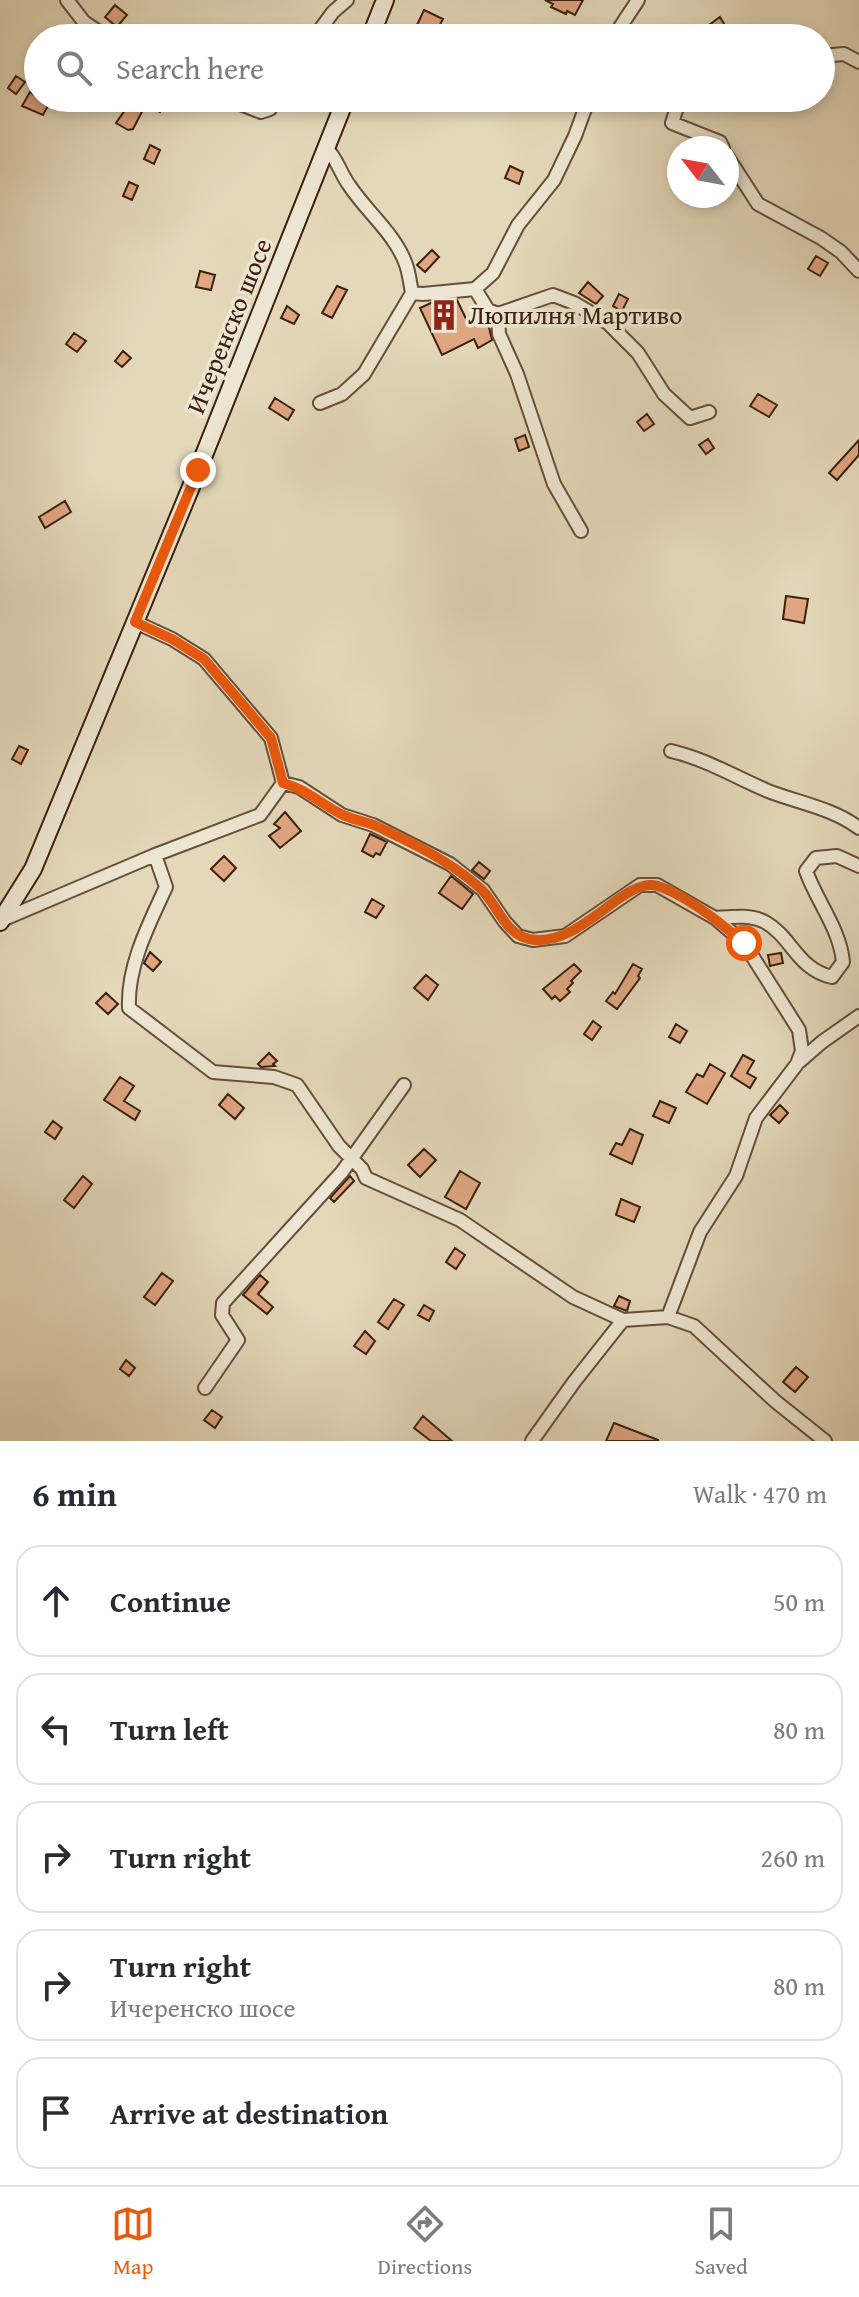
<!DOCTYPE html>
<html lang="en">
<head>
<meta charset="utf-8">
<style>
  :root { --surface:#fff; --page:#f7f7f7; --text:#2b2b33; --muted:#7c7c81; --line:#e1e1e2; --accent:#ea580c }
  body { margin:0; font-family:"Gentium Book Plus",serif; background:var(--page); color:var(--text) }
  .compass { position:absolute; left:667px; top:136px; width:72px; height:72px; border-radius:50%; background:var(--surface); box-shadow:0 4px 12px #0003; rotate:301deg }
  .stop { position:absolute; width:24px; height:24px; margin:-18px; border:6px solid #ea580c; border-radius:50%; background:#fff }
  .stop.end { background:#ea580c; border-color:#fff; box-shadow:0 2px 8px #0008 }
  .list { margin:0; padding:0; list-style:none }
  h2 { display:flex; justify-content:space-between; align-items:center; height:104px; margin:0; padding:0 32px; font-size:34px }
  h2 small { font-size:26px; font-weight:400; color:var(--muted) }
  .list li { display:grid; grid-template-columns:52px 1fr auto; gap:24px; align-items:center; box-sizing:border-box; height:112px; margin:0 16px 16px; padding:0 16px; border:2px solid var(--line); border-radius:24px }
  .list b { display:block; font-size:30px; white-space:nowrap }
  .list p { margin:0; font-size:26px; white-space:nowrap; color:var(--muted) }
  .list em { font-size:26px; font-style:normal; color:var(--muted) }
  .icon { flex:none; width:44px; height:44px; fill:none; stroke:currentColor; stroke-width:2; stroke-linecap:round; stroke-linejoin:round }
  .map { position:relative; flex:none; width:859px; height:1441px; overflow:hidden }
  .search { position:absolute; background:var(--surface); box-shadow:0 4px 12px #0003; left:24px; right:24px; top:24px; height:88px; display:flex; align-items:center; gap:20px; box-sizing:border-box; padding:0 28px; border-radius:44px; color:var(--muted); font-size:30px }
  .sheet { height:744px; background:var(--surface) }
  nav { display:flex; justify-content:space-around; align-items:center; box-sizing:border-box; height:112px; border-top:2px solid var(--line); background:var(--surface); font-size:22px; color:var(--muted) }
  nav a { display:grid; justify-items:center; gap:4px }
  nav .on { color:var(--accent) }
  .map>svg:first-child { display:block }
  .building { fill:#dfa681; stroke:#3b2010; stroke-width:2 }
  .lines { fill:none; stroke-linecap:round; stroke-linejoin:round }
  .street-casing { stroke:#654e3a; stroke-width:16 }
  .secondary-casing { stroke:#3b2010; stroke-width:20 }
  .street { stroke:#ede6d2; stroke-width:12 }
  .secondary { stroke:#ede6d2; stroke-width:16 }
  .route { stroke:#ea580c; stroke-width:10 }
  .labels { text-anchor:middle; stroke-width:7; stroke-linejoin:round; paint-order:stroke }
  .poi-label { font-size:26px; fill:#3b2010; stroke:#ede6d2; text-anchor:start }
  .street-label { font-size:26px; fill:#3b2010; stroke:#ede6d2 }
</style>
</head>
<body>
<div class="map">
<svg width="859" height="1441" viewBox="0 0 859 1441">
  <rect width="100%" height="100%" fill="#e4d8b9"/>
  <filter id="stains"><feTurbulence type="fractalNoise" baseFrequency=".0025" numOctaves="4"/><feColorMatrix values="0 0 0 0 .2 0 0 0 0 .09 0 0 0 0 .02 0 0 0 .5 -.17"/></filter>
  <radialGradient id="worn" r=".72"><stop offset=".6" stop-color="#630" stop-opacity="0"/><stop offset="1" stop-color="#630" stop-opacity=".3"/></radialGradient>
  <path class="building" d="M545,0H583L575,15L567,11L566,14L551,7L553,4Z
    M115,5L127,15L117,27L105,17Z
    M424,10L443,19L435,34L417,25Z
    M720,17L726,27L715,35L709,25Z
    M16,76L25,82L16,94L8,88Z
    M30,92L38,98H52L43,115L22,106Z
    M121,98H135L146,104L133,129L128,130L116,123L125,110Z
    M155,98H168L160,112L150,106Z
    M150,145L160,150L154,164L144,159Z
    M510,166L523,172L519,184L505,178Z
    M129,182L138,186L132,200L123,196Z
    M432,250L439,257L425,272L417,265Z
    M816,256L828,263L820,276L808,269Z
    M200,271L215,275L211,290L196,287Z
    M588,282L603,296L596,304L579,293Z
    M337,286L347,290L332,318L322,313Z
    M619,294L628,299L622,311L613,306Z
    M457,300L469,325L483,317L487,319L492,340L478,348L474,339L442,355L420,308L433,302Z
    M287,306L299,315L294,324L281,318Z
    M74,333L86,341L77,352L66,344Z
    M123,351L131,358L122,367L115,361Z
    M758,394L777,405L769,417L750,406Z
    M275,398L294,410L288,420L269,408Z
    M647,414L654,424L644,431L637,422Z
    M525,435L529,447L519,451L515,439Z
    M708,439L714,448L706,454L699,445Z
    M859,440V455L837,480L829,473Z
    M65,501L71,512L45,528L39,517Z
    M786,596L808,599L804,623L783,619Z
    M19,746L28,750L21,764L12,759Z
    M285,812L301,831L280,848L269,836L280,828L274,824Z
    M370,834L387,842L380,855L376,853L373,857L362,851Z
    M224,856L236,868L224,881L211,869Z
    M479,862L490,871L484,879L472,870Z
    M451,876L473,894L462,909L439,893Z
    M372,899L384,906L376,918L365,912Z
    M150,952L161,962L153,971L144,963Z
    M781,953L783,963L770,966L768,955Z
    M574,964L581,971L571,981L573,983L567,989L570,992L560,1001L555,996L552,999L543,989Z
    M633,964L642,969L638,976L640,978L617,1009L606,1001L613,992L615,994Z
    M426,975L438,985L428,1000L414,988Z
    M106,993L118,1004L108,1014L96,1003Z
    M593,1021L601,1027L592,1040L584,1034Z
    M676,1024L687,1031L680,1043L669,1037Z
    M269,1053L277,1061L273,1064L275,1066L261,1067L258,1064Z
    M743,1055L754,1061L747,1073L756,1078L750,1088L731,1076Z
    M710,1064L725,1073L707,1104L686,1092L697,1074L703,1077Z
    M120,1077L134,1086L124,1101L140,1111L135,1120L104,1100Z
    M228,1094L244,1108L235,1119L219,1105Z
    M660,1101L676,1108L669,1123L653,1116Z
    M780,1105L788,1113L779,1123L770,1115Z
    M53,1121L62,1128L55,1139L45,1132Z
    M630,1129L643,1135L632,1164L610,1154L616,1143L622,1145Z
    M424,1149L436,1160L420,1177L408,1165Z
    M460,1171L480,1183L466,1209L445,1197Z
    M83,1176L92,1184L74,1208L64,1200Z
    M350,1176L354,1181L334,1202L330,1198Z
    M621,1199L640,1207L634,1222L616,1215Z
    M455,1248L465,1255L456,1269L446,1262Z
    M162,1273L173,1281L155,1305L144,1297Z
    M260,1275L268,1282L258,1294L273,1307L267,1314L243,1295Z
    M619,1296L630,1301L627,1311L614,1306Z
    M394,1299L404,1305L388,1329L378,1322Z
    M424,1305L434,1311L429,1321L418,1315Z
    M365,1331L375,1341L366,1354L354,1346Z
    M126,1360L135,1368L129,1376L120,1369Z
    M796,1367L808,1377L795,1392L783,1382Z
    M212,1410L222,1417L215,1428L204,1420Z
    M423,1416L452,1441H431L414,1428Z
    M614,1423L658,1440V1441H606Z"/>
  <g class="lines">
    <defs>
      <path id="street" d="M67,0L84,22L108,38
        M314,38L333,12L347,0
        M613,38L638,0
        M821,56L844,54L859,62
        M225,98L261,112L270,109L276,98
        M680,98L672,123L720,142L723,148
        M727,156L758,204L821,238L841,252L859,271
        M475,289L488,310L498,314L553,295L574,303L608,323L638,353L664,394L690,418L709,412
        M412,293L423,294L475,289L493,273L518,225L554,180L575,136L589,98
        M498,314L499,334L517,374L554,484L581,531
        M320,403L342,394L364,374L412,293C410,283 409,271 405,262C394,233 366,211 349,185C340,173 337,158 326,148
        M671,751C706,759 735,777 768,791C799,803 832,808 859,828
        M283,783L299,787L342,815L373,825L450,864L483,890L505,922L518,936L533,940L565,936L640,885H657L715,918L744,943L799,1030L802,1051L797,1064L756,1118L736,1176L700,1232L668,1317
        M155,855L166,887C149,924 127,966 129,1008L213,1072L274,1077L297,1085L339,1146L362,1169L366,1178L460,1220L573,1297L623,1320L574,1382L532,1441
        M715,918C731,917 750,914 765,922C791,936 798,970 832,977L843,962C840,929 817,902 806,871L816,858L837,856L859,866
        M2,920L155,855L260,815L283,783L271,738L204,659L172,639L135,622
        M799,1062L822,1042L859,1016
        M623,1320L668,1317L694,1326L775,1401L825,1441
        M205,1388L238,1340L222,1315L223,1303L342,1172L404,1085"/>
      <path id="secondary" d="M370,38L385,0
        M0,922L33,869L198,470L346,98"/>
    </defs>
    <use href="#street" class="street-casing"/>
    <use href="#secondary" class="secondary-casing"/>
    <use href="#street" class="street"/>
    <use href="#secondary" class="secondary"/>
  </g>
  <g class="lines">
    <path class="route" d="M198,470L135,622L172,639L204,659L271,738L283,783C306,789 321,804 341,814C352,820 365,821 376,826C412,843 450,861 480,888C497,903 504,934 529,939C580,950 624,875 658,886C685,895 722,924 744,943"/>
  </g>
  <defs>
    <symbol id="building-bare" viewBox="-9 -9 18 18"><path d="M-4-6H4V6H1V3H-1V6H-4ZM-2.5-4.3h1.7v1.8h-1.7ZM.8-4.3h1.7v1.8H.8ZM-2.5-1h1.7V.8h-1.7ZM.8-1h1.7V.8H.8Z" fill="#8f2418" stroke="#ede6d2" stroke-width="2.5" paint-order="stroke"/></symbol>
  </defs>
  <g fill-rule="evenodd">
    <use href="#building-bare" x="422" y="293" width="44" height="44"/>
  </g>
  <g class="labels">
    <g class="poi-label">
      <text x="468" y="324">Люпилня Мартиво</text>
    </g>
    <g class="street-label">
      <text transform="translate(229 326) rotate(-68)" y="9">Ичеренско шосе</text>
    </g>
  </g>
  <rect width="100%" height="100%" filter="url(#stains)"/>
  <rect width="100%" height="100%" fill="url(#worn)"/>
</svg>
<svg class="compass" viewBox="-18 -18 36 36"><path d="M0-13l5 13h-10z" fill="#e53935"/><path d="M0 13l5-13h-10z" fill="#7c7c81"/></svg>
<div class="stop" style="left:744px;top:943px"></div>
<div class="stop end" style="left:198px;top:470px"></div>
<div class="search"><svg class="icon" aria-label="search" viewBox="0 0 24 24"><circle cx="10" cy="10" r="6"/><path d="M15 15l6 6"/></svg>Search here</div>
</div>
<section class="sheet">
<h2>6 min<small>Walk · 470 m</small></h2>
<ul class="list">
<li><svg class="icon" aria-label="ahead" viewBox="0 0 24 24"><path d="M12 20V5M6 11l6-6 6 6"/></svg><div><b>Continue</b></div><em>50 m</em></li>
<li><svg class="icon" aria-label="left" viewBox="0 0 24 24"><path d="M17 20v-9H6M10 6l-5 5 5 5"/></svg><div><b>Turn left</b></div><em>80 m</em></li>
<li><svg class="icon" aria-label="right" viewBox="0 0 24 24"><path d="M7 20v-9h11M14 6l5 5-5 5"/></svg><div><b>Turn right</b></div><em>260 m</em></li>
<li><svg class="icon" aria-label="right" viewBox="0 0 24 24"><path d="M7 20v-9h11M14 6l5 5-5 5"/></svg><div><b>Turn right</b><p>Ичеренско шосе</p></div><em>80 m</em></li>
<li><svg class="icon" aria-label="arrive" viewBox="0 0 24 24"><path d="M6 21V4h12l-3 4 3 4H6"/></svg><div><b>Arrive at destination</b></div></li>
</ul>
</section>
<nav>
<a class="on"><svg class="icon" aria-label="map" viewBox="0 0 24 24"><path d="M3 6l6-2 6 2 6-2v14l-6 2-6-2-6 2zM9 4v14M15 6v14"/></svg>Map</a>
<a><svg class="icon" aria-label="directions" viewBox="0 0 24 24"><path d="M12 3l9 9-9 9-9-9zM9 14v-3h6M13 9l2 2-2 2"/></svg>Directions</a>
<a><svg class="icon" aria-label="saved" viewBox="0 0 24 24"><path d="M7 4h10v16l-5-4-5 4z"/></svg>Saved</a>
</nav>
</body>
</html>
